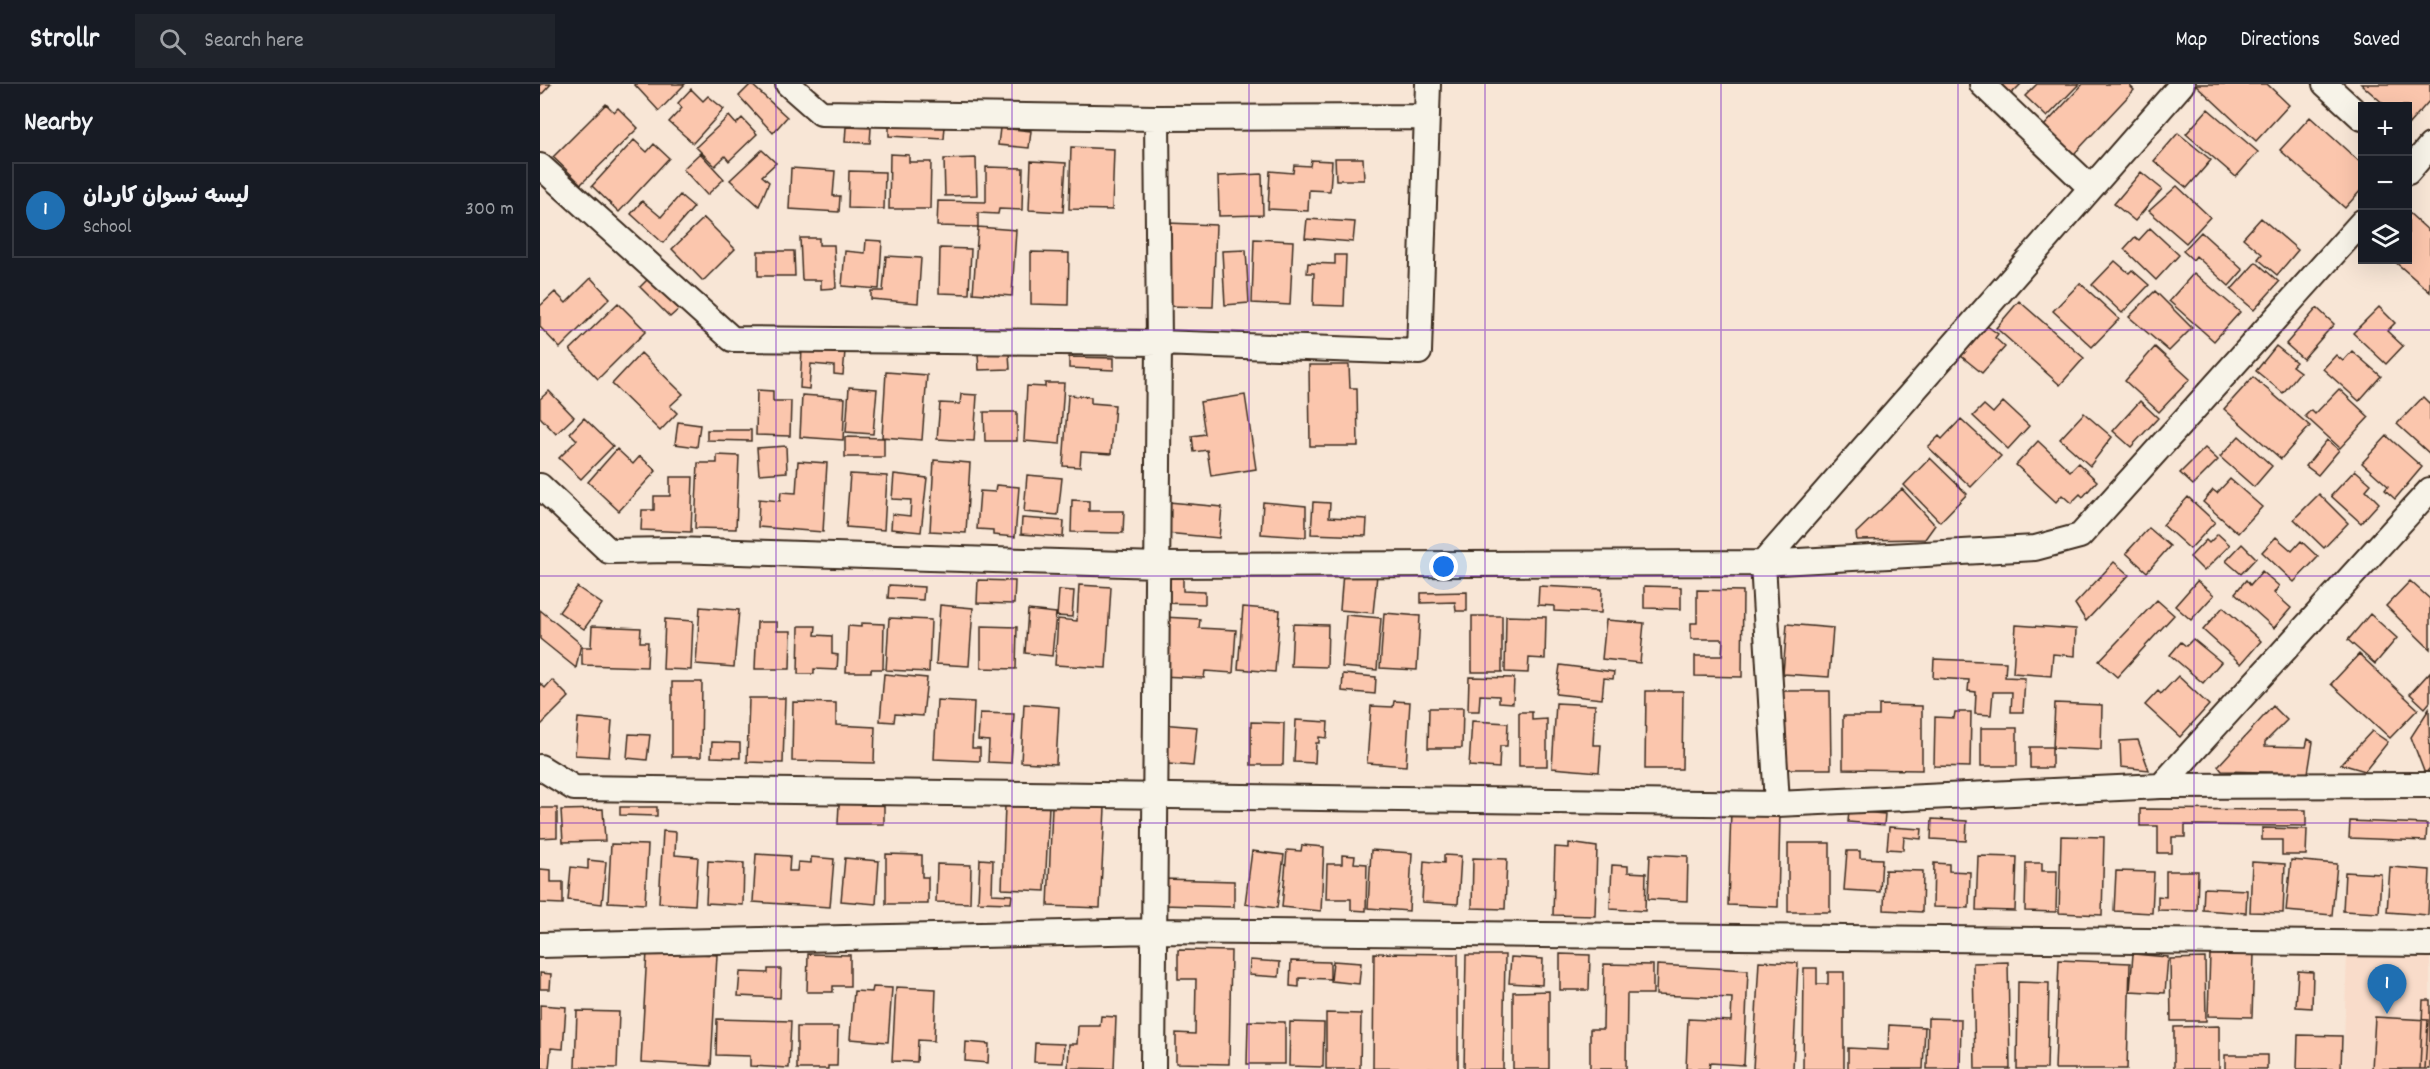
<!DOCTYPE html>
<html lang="en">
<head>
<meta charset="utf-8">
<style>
  :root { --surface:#171b24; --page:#20242c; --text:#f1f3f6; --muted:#9ea1a6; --line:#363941; --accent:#1f6fb2 }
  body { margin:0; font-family:Dekko,"Playpen Sans Arabic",sans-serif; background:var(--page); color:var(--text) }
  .controls { position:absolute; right:18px; top:18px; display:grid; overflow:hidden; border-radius:0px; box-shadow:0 6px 24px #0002 }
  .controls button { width:54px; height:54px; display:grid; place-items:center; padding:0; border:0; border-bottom:2px solid var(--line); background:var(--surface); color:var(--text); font:30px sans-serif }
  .you { position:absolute; left:904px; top:483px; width:21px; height:21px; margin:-15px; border:4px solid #fff; border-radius:50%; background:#1a73e8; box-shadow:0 0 0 9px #1a73e833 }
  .badge { display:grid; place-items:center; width:39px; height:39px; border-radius:50%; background:var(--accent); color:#fff; font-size:20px; font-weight:700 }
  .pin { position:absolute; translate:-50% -50px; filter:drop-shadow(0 2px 3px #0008) }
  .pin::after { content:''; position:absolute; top:32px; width:21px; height:18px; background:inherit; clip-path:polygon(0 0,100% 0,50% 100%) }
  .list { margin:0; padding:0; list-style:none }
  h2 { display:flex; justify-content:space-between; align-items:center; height:78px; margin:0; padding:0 24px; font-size:26px }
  h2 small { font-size:20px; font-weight:400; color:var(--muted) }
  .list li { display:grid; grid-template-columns:39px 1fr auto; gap:18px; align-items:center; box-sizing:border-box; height:96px; margin:0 12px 12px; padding:0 12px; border:2px solid var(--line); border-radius:0px }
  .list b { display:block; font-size:22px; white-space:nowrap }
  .list p { margin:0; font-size:20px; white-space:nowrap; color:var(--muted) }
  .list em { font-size:20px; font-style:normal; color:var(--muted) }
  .icon { flex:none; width:33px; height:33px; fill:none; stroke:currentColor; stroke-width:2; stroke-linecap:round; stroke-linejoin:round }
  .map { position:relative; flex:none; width:1890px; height:985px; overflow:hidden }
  header { display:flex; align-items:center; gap:36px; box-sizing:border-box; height:84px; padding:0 30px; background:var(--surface); border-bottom:2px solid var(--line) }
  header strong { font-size:28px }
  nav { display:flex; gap:33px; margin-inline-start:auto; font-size:21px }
  .search { width:420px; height:54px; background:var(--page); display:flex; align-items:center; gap:15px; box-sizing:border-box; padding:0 21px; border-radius:0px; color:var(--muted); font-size:22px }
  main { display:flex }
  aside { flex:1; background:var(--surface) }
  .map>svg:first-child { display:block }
  .built { fill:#f9dcca }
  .building { fill:#fbc6ad; stroke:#3b2a1e; stroke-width:1.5 }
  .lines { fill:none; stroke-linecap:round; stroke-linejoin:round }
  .minor-casing { stroke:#3b2a1e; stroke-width:28 }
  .minor { stroke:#f7f3e8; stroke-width:24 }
  .grid { fill:none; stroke:#7b2cbf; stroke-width:1.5; stroke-opacity:0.55 }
</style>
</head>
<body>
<header>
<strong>Strollr</strong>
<div class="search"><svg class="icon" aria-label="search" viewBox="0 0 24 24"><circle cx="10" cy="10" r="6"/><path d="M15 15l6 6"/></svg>Search here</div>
<nav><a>Map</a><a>Directions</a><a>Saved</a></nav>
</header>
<main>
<aside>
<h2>Nearby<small></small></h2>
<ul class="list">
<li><span class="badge">1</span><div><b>لیسه نسوان کاردان</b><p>School</p></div><em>300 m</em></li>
</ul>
</aside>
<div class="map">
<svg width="1890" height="985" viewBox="0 0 1890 985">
  <rect width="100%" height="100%" fill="#f8e6d6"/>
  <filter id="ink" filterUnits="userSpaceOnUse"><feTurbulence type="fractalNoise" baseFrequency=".0167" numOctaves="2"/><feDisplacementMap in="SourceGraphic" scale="12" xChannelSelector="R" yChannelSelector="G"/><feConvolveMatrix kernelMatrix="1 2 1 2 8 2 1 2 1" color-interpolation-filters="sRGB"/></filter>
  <g filter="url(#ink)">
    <path class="built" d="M1807,870L1890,874V985H1803Z"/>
    <path class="building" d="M0,0H11L0,12Z
      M94,0H145L119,27Z
      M211,0L247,33L233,49L199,12Z
      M1453,0H1481L1467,14Z
      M1497,0H1539L1507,33L1485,12Z
      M1543,0H1588L1594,6L1533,71L1503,43Z
      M1655,0H1727L1749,21L1716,57Z
      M1821,0H1890V16L1868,41V22H1846Z
      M151,5L163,17L168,12L184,25L153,59L129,38L142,24L138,19Z
      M66,20L74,28L78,24L98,44L41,100L13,73Z
      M1668,25L1718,68L1696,93L1646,50Z
      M189,32L196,40L202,34L217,50L189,77L185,72L175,82L156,63Z
      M1770,33L1822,80V105L1805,124L1740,66Z
      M349,39L405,42L404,55L349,52Z
      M306,43L331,44L330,59L305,58Z
      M460,44L491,47L489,64L458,61Z
      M1638,49L1671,76L1647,104L1614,77Z
      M94,56L107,68L114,60L129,74L79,128L52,102Z
      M531,63L574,65L572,126L529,125Z
      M222,66L236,79L222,92L229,98L219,122L190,96Z
      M160,69L184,95L167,111L143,85Z
      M350,70L369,71V78H391L390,125H349Z
      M436,74L437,111L405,112L404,75Z
      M795,74H823L824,96H796Z
      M771,76L792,77L790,107L769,106L768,127L728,125L730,87L753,89L754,81L770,82Z
      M491,77L526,79L523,128L489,126Z
      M446,83L483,84L482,126L459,125L458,130L438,129V143L397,142L398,117L446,118Z
      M251,84L295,87L293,112H300L299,128L249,125Z
      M309,87L345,88L344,125L308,124Z
      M1601,88L1622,105L1595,137L1574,120Z
      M722,90L723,131L679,132L678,92Z
      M1637,102L1670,133L1646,159L1609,127Z
      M140,111L154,123L123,159L91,130L102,117L121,133Z
      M1868,128L1890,148V208L1853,176H1868Z
      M164,134L195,165L163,197L132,165Z
      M1721,134L1758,166L1737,191L1718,175L1722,170L1703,154Z
      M767,135L815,138L813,158L765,154Z
      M628,139L676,141L673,223L625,222Z
      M438,143L476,146L472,212L433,209Z
      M1610,144L1639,171L1616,196L1584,165L1595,153L1599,156Z
      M1661,148L1703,186L1689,202L1656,172L1653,176L1643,167Z
      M260,154H279V161H294L296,204L281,205V196H262Z
      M714,155L753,157L750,221L712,219Z
      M326,156L342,157L339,205L302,202L305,167L325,169Z
      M400,164L431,165L429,210L399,209Z
      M706,166L709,219L685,221L682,167Z
      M218,167H254L255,192H218Z
      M491,168L529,169L528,221L491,220Z
      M795,171H806L804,222L773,221L774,189H767L768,179L795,180Z
      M346,172L381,174L378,219L331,215V207H343Z
      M1575,177L1589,189L1592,186L1609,201L1582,229L1552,201Z
      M1716,178L1739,198L1714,226L1691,206Z
      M1654,189L1700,228L1674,257L1629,217Z
      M51,194L70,214L20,264L0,243V222L15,208L26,219Z
      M108,195L139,225L130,233L100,203Z
      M1540,199L1579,235L1552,263L1513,227Z
      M1615,207L1652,244L1629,267L1589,233Z
      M1479,217L1544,274L1520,301L1456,244Z
      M78,219L106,247L58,295L30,266Z
      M1839,223L1855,239L1847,247L1863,262L1846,280L1813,249Z
      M1777,224L1794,240L1763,275L1746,260Z
      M1447,242L1458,250L1455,254L1465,263L1442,289L1421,272Z
      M1736,262L1756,278L1752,282L1760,288L1743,309L1716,287Z
      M1615,263L1650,295L1619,328L1585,297Z
      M262,265L305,267L303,291L294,290V282L271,280L269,305L260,304Z
      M1812,267L1841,292L1819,317L1783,285L1796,271L1803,277Z
      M101,269L143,310L130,322L137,329L120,347L72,300Z
      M469,269L470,285L439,286L438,270Z
      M529,273L574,274V286L529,284Z
      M769,281H809L810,304H817L818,362H770Z
      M346,288L387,291L382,356L342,353Z
      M1713,293L1770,342L1741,375L1684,325Z
      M505,299H524L520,360L484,357L487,302L505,303Z
      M309,303L337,305L333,350L306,348Z
      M1799,305L1829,333L1800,364L1765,332L1771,326L1775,330Z
      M217,306L233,307V317H251L250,352L216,351Z
      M9,307L34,333L16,350L0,333V315Z
      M421,310L437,311L434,357L397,355L400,319L420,320Z
      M262,311L305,314L303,356L260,353Z
      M528,311L551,313V319L575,321L571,370L541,368L540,383L523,382Z
      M705,311L716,385L671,392L667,366L654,368L652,352L665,350L660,318Z
      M1883,313L1890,320V370L1857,340Z
      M1600,317L1618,334L1591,363L1573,347Z
      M1463,318L1489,342L1468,365L1433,332L1444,321L1453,329Z
      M444,328H477V357H445Z
      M1544,329L1572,353L1550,382L1520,355Z
      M44,334L73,362L41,395L19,374L37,356L30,349Z
      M1421,335L1461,372L1431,403L1388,363L1399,352L1402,355Z
      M138,338L160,341L157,363L135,360Z
      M167,346H211V357L167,356Z
      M1699,352L1732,382L1714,403L1680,373Z
      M1847,352L1882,383L1855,415L1845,406L1848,402L1822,379Z
      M305,353L344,354V373H305Z
      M1787,356L1799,366L1778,391L1766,382Z
      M1498,357L1530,387L1538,379L1557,397L1543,413L1540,410L1531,419L1522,411L1516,418L1476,381Z
      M246,362L247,388L219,390L217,364Z
      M1665,364L1678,376L1653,401L1640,389Z
      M77,365L93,380L100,372L116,387L79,427L48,398Z
      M177,371L199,372L196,445L155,444L158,379H177Z
      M1390,374L1427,410L1400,438L1364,401Z
      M394,376L430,379L426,449L390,447Z
      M258,377L287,379L283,448L218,443L219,415L240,417L241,408L256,409Z
      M1815,386L1831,400L1826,406L1839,419L1821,439L1791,412Z
      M310,390L347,392L344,446L306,443Z
      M354,390L387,394L381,448L351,445L352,430L370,432L371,416L352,415Z
      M487,391L522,394L518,431L484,428Z
      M130,393H153L151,448L101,446L102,426H114V412H130Z
      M1690,395L1722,423L1698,449L1663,418L1673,406L1677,409Z
      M456,401L479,403L475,453L453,451V446L437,445L440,407L455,408Z
      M1362,405L1395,441L1385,455L1317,456L1316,449Z
      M1779,410L1808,439L1784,464L1754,435Z
      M1648,413L1675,438L1650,465L1623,441Z
      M532,416L549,417V427H584L583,449L531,448Z
      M618,417L682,423L679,454L615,448Z
      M723,418L766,422V453L721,450Z
      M773,418L790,419L789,433L827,435L826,452L771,450Z
      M482,434L524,437L523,453L481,450Z
      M1609,444L1630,462L1607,488L1586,469Z
      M1678,450L1690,461L1664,487L1650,473L1666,456L1669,459Z
      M1736,453L1752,467L1761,457L1778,473L1754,498L1722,468Z
      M1702,460L1716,474L1701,490L1686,477Z
      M1574,478L1589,491L1546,537L1535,520Z
      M1722,487L1739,502L1734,509L1751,524L1734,544L1695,509L1706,496L1710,501Z
      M803,488L837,491L833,529L800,526Z
      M618,494H643V507L665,508V520L617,519Z
      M438,496L475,497L474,520L437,519Z
      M1657,497L1674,511L1651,536L1635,522Z
      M1870,497L1890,515V565L1846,522Z
      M349,501L384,503L383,516L348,514Z
      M539,501L571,503L566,584L515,581L518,535L537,537Z
      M999,502L1062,505L1061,529L1014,527V522L998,521Z
      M1104,502L1141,503V525L1104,524Z
      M37,503L62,520L44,545L19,528Z
      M519,506L534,507L532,533L517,532Z
      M1157,506L1203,507L1202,593L1155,592V572H1182L1183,555H1151V539H1157Z
      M927,508V527H916L915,518L881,519V509Z
      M1617,516L1634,531L1577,593L1559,577Z
      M400,521L433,524L429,582L396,580Z
      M160,523L199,526L194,583L156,580Z
      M703,523L740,526L735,588L698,585Z
      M1683,523L1721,557L1701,580L1663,546Z
      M0,526L41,560L36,584L0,555Z
      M488,526L516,529L512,572L485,569Z
      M844,529L880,532L877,586L840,584Z
      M1830,530L1857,554L1835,580L1808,556Z
      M806,531L841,534L837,586L802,583Z
      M932,532H962V588H932Z
      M966,532L1006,533L1005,575L989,574L988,589L965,588Z
      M623,533L660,535L659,544L696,546L693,589L665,587L664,594L620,592Z
      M349,534L391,536L389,588L346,586Z
      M125,535L153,537L151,586L123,585Z
      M1066,536L1104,539L1100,579L1062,575Z
      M217,538H237V547H251L250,585H215Z
      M321,539L344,540L343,585H331V588H306L308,542L321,543Z
      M753,540L788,541L787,583L751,582Z
      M1247,540L1293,544L1289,593L1243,590Z
      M1476,541L1536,545L1535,572L1513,570L1511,592L1473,589Z
      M52,542L101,544L100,558H108L107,583L42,581V563H51Z
      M259,542H276L275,551L292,552V570L298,571L297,586L274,585V590H258Z
      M441,542L477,543L476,585L441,584Z
      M1653,555L1681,578L1663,599L1630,571L1641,558L1646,562Z
      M1819,570L1878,625L1850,654L1791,600Z
      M1394,575L1466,578L1465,593L1485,594L1483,628H1471L1472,608H1453L1451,631L1435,630L1436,608L1428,607L1429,596L1393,594Z
      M1020,581L1074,588L1073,595L1064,594L1062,615L1016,610Z
      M1890,588V618L1885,624L1870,610Z
      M344,590L387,594L383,632L355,630L354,638L340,637Z
      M803,590L836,593L835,610L802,607Z
      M1638,592L1669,621L1640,653L1605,621L1618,607L1621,610Z
      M929,593L974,594L973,619L959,618V612L940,611L939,627H928Z
      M12,596L29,613L0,642V599L5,604Z
      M132,598H162L161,673H132Z
      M1106,607H1143L1142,685H1105Z
      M1241,607H1290L1291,685H1241Z
      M209,614H245L243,679L207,678Z
      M397,616L434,618L432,664H440V677L394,675Z
      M854,617L870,618L866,682L827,679L831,622L853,623Z
      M253,618L296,619V641L335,643L334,679L252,677Z
      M1016,619L1055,621L1053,661H1061L1059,688L1012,684Z
      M1515,619L1562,621L1561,666L1513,664Z
      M484,620L519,623L516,680L481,678Z
      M1339,621L1382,622V686L1303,685V632H1339Z
      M1733,622L1747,636L1725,658V662L1766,663L1768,655L1773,658L1768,689L1682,687L1678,682Z
      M889,624H923L922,664H888Z
      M1889,625L1890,684L1885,690L1871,653Z
      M979,628H992V636L1007,635V682H979Z
      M1415,628H1431L1430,683L1394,682L1395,633L1414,634Z
      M440,629L474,630L471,679L448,678L449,657L438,656Z
      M38,634L72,637L69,673L35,671Z
      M756,636L788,638L787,654L779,653V659H776L775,679L754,678Z
      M932,637L968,639L967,662H960L959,684L929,682Z
      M711,638L744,639L743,681H711Z
      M620,640L657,643L653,682L616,679Z
      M1441,644H1477V682H1441Z
      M1832,647L1848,658L1825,687L1801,680Z
      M89,650L110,651L107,676L87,674Z
      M1598,656L1609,686L1581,683L1580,657Z
      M172,658L200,659V674L171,673Z
      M1490,663H1512V684H1490Z
      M299,720H344V740H298Z
      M465,721L509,722L505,807L462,805Z
      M512,722L565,724L560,824L508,822Z
      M80,723H117V732L80,731Z
      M0,724H17V753L0,754Z
      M63,725L65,757L23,758L21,726Z
      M1600,725L1766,726V742L1645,741V753H1632V769H1618V742H1600Z
      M1191,726L1240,727L1238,823L1188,821Z
      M1309,727L1345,730L1344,741L1308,738Z
      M1392,735L1427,737L1426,757L1391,755Z
      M1810,737L1887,740L1886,757L1809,754Z
      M1349,743L1382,745L1381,755L1364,753L1363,766L1347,765Z
      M1722,744L1767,745L1766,771H1742V756H1722Z
      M123,747L136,748L135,771L158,773L155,821L119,819Z
      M1521,752L1564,753L1562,831L1519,829Z
      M1029,759L1057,763L1055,832L1013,831L1015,763L1029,764Z
      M1248,759H1290V828H1248Z
      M71,760L108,761L105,820L68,818Z
      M762,761L784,763L781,827L742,823L747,766L761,767Z
      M831,766L872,769L869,827L828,824Z
      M712,767L744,771L737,824L705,820Z
      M1307,767H1320V774L1342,775L1340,808L1304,806Z
      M216,770L250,772L249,787H257L258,778L271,779V773L294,775L290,823L213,818Z
      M346,770L382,771V793H388V820H346Z
      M1110,770L1148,772L1147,817L1108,815Z
      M802,771L815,772L814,779L827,780L826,827L811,826V815H786L787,780H802Z
      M904,771L921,772L918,820L882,818L884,777L904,779Z
      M1438,772L1477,773L1475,827L1436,826Z
      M305,774L339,777L336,820L301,817Z
      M933,774L967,775L965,825L932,824Z
      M440,775L453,776L452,810L472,811L471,819L438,818Z
      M48,776L66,778L62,820L28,816L31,783L48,785Z
      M1751,776L1797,780L1792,831L1746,827Z
      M168,777L204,779L203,821L166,819Z
      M1712,778L1745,780L1743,829L1710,828Z
      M1394,779L1409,780V787L1430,788L1429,824L1393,823Z
      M1486,779H1502V787H1517L1516,828L1485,827Z
      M397,780L431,781L430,819L396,818Z
      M1072,781L1088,782V788L1106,789L1105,827L1070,825Z
      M1850,783L1890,786L1888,831L1847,828Z
      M0,785L11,786V798H23V820L0,819Z
      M1345,786L1383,787L1382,828L1344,826Z
      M1576,787L1614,788L1612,829L1574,827Z
      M1626,787H1658L1657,827L1618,826V812L1626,813Z
      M1805,788L1841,790L1839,829L1803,827Z
      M623,795L694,797V823L623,821Z
      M1664,804L1707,806L1706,829L1663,826Z
      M638,866L691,867L689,980L636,979V949L655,950L656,895H638Z
      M107,867L177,871L171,982L101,978Z
      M834,869L918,870V985L833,984Z
      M1670,869L1714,870L1712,933L1668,932Z
      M268,870L310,871V902H293V908H267Z
      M1020,870L1050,871L1049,906H1020Z
      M1593,870L1628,873L1625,909L1590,907Z
      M926,871H965L963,985H924Z
      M971,873L1003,875L1002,901L969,899Z
      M1665,874L1666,937H1631L1630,875Z
      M710,876L740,878L739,893L709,891Z
      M1519,876L1590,879L1587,985H1515Z
      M751,877L790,878V895L759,894V903L750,902Z
      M793,877L821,879L819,900L791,897Z
      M1219,877L1258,879L1253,985H1213Z
      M1468,878L1470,985H1435L1433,879Z
      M1064,880L1113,881V910H1087L1086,985H1050V945H1063Z
      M1117,881L1208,886L1204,981L1170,979L1169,985H1146L1148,935L1191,937L1192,914L1116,911Z
      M1264,884H1277V900H1288V888H1304V985H1263Z
      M228,885H241L240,914L198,912L200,888L228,889Z
      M1758,887L1773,888L1772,924L1756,923Z
      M0,889L11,890L10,905H0Z
      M1478,898L1509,899L1507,985H1477Z
      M333,903L352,904L348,958L310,955L314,907L332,908Z
      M356,903L396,905L394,957L378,956L377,978L352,977Z
      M1009,907V985H973V908Z
      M1883,916H1890V985H1880Z
      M0,921L26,923L23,965L11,964L9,985L0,984Z
      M37,927L79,928L77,984L35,983Z
      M786,929L821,930L820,985H786Z
      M561,932L576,933L574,985L528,984L529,960H537L538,942H560Z
      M1835,933L1888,936L1885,985H1832Z
      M1388,934L1421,935L1420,985H1387Z
      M177,935L251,937L249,984L210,982V972L176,971Z
      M708,937L745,938V980H707Z
      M750,938L784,939L783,983L749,982Z
      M1349,941L1385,943L1383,985H1308V964L1348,966Z
      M1679,942V985H1634V943Z
      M257,943H298L297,982H288V985H257Z
      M1758,951L1802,952L1801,985H1757Z
      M426,958L449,960L448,979L425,977Z
      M495,959L524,960L523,979L494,978Z
      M1685,971H1727V985H1685Z"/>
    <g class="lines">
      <defs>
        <path id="minor" d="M248,0L281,29L617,34L886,33
          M1442,0L1551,104
          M1785,0L1822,34
          M0,82L192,255L619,259L879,268L888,0
          M1868,88L1890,62
          M0,402L69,467L133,466L618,481L1223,479L1495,464L1540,452L1822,138
          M0,683L34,704L1237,720L1621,702L1890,701
          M1621,702L1890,406
          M1237,720L1223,479L1642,0
          M0,861L614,847L1890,860
          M613,985L619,259L617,34"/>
      </defs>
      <use href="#minor" class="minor-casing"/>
      <use href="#minor" class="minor"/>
    </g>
  </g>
  <path class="grid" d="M236,0V985M472,0V985M709,0V985M945,0V985M1181,0V985M1418,0V985M1654,0V985M0,246H1890M0,492H1890M0,739H1890"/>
</svg>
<div class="controls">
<button>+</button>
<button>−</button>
<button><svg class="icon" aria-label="layers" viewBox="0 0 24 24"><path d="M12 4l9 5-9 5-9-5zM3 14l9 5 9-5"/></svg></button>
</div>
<div class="you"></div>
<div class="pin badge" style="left:1847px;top:930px">1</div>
</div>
</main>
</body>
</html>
